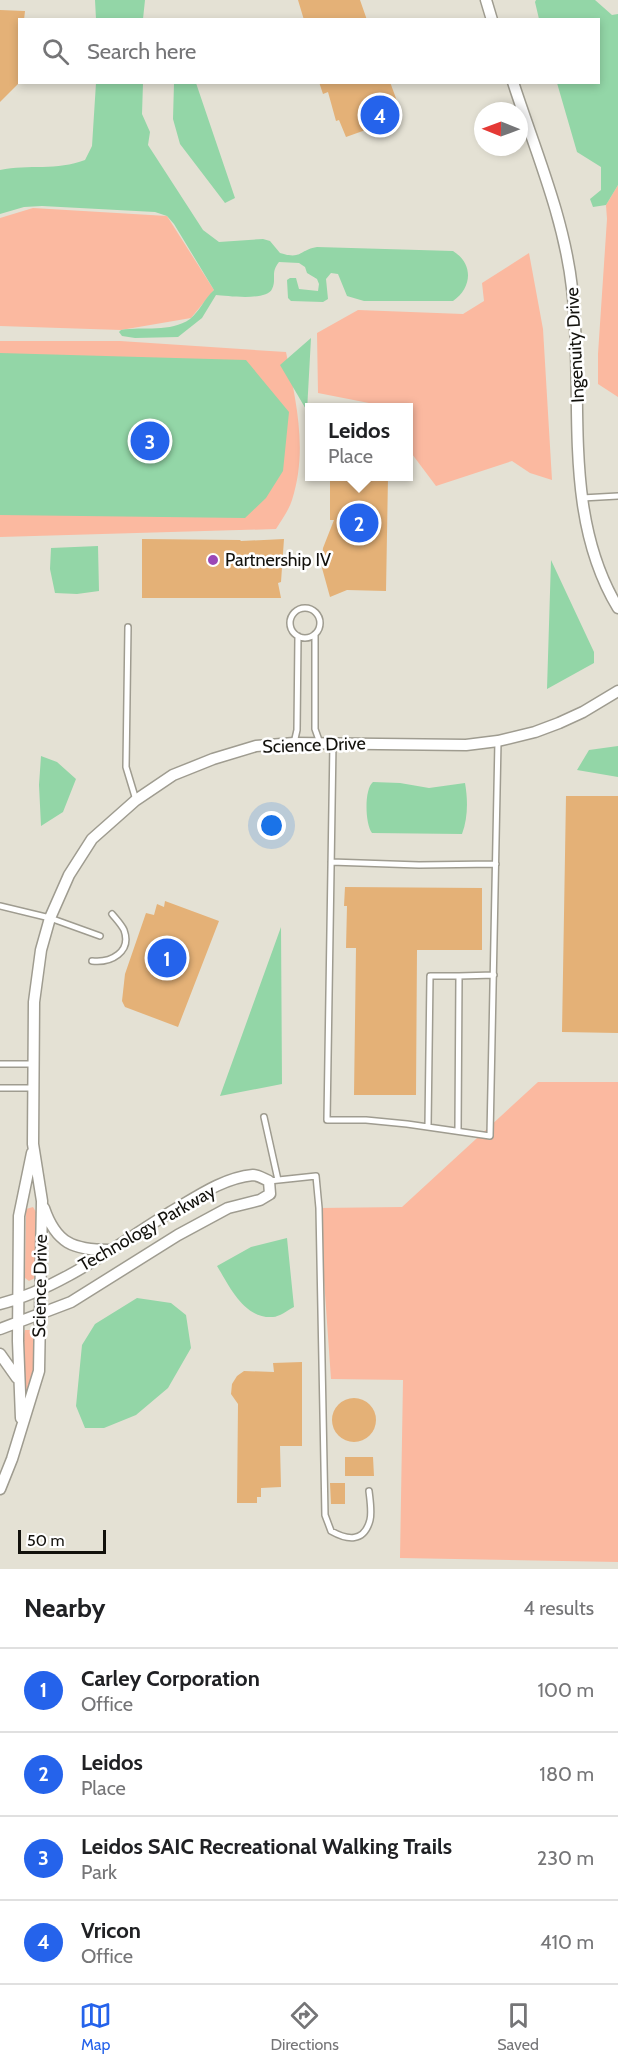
<!DOCTYPE html>
<html lang="en">
<head>
<meta charset="utf-8">
<style>
  :root { --surface:#fff; --page:#f6f6f6; --text:#202124; --muted:#757577; --line:#e0e0e0; --accent:#2563eb }
  body { margin:0; font-family:Cabin,sans-serif; background:var(--page); color:var(--text) }
  .compass { position:absolute; left:474px; top:102px; width:54px; height:54px; border-radius:50%; background:var(--surface); box-shadow:0 3px 9px #0003; rotate:271deg }
  .scale { position:absolute; left:18px; bottom:15px; width:88px; box-sizing:border-box; padding-left:6px; border:3px solid #12110c; border-top:0; font-size:16px; line-height:21px; white-space:nowrap; color:#12110c; -webkit-text-stroke:4px #fff; paint-order:stroke }
  .you { position:absolute; left:272px; top:826px; width:21px; height:21px; margin:-15px; border:4px solid #fff; border-radius:50%; background:#1a73e8; box-shadow:0 0 0 9px #1a73e833 }
  .badge { display:grid; place-items:center; width:39px; height:39px; border-radius:50%; background:var(--accent); color:#fff; font-size:20px; font-weight:700 }
  .pin { position:absolute; translate:-50% -50%; border:3px solid #fff; box-shadow:0 2px 6px #0006 }
  .popup { position:absolute; left:305px; top:403px; width:108px; height:78px; box-sizing:border-box; display:grid; place-content:center; border-radius:0px; background:var(--surface); filter:drop-shadow(0 2px 4px #0005); font-size:20px; white-space:nowrap; color:var(--muted) }
  .popup b { font-size:22px; color:var(--text) }
  .popup::after { content:''; position:absolute; left:50%; top:100%; margin-left:-12px; border:12px solid transparent; border-top-color:var(--surface) }
  .list { margin:0; padding:0; list-style:none }
  h2 { display:flex; justify-content:space-between; align-items:center; height:78px; margin:0; padding:0 24px; font-size:26px }
  h2 small { font-size:20px; font-weight:400; color:var(--muted) }
  .list li { display:grid; grid-template-columns:39px 1fr auto; gap:18px; align-items:center; box-sizing:border-box; height:84px; padding:0 24px; border-top:2px solid var(--line) }
  .list b { display:block; font-size:22px; white-space:nowrap }
  .list p { margin:0; font-size:20px; white-space:nowrap; color:var(--muted) }
  .list em { font-size:20px; font-style:normal; color:var(--muted) }
  .icon { flex:none; width:33px; height:33px; fill:none; stroke:currentColor; stroke-width:2; stroke-linecap:round; stroke-linejoin:round }
  .map { position:relative; flex:none; width:618px; height:1569px; overflow:hidden }
  .search { position:absolute; background:var(--surface); box-shadow:0 3px 9px #0003; left:18px; right:18px; top:18px; height:66px; display:flex; align-items:center; gap:15px; box-sizing:border-box; padding:0 21px; border-radius:0px; color:var(--muted); font-size:22px }
  .sheet { height:414px; background:var(--surface) }
  nav { display:flex; justify-content:space-around; align-items:center; box-sizing:border-box; height:84px; border-top:2px solid var(--line); background:var(--surface); font-size:16px; color:var(--muted) }
  nav a { display:grid; justify-items:center; gap:3px }
  nav .on { color:var(--accent) }
  .map>svg:first-child { display:block }
  .green { fill:#fbb9a0 }
  .water { fill:#93d6a7 }
  .building { fill:#e4b177 }
  .lines { fill:none; stroke-linecap:round; stroke-linejoin:round }
  .lane-casing { stroke:#9f9c90; stroke-width:8 }
  .street-casing { stroke:#9f9c90; stroke-width:13 }
  .lane { stroke:#fff; stroke-width:5 }
  .street { stroke:#fff; stroke-width:10 }
  .poi-dot { fill:#9b48b7; stroke:#fff; stroke-width:2 }
  .labels { text-anchor:middle; stroke-width:5; stroke-linejoin:round; paint-order:stroke }
  .street-label { font-size:18px; fill:#12110c; stroke:#fff }
  .poi-label { font-size:18px; fill:#12110c; stroke:#fff; text-anchor:start }
</style>
</head>
<body>
<div class="map">
<svg width="618" height="1569" viewBox="0 0 618 1569">
  <rect width="100%" height="100%" fill="#e4e1d4"/>
  <path class="green" d="M618,185V397L598,384V354L607,219L606,205Z
    M33,208L167,216L214,290L191,318L121,330L0,326V218Z
    M529,253L543,329L552,480L530,473L512,461L436,486L409,450V408L377,407L374,404L318,393L317,333L358,310L463,314L484,301L482,283Z
    M0,341H120L286,352C296,401 308,450 292,500C289,510 282,519 276,529L0,537Z
    M538,1082H618V1562L400,1558L403,1380L331,1379L319,1208L402,1207Z
    M33,1207L36,1212L35,1278L29,1281L25,1278L26,1209Z
    M25,1330H33L35,1334L33,1375L27,1396H24L23,1338Z"/>
  <path class="water" d="M95,0H145L143,19H96Z
    M536,0H595L612,15L618,14V185L606,205L593,207L590,199L601,190V167L577,152L557,83L598,82V20L539,19L535,2Z
    M96,83H143L142,114L150,132L148,145L203,230L219,242L263,239L270,241L280,253C302,260 299,250 317,247L453,251C474,264 472,288 453,301H364L347,296L338,274L331,273L326,279L328,299L323,302L291,301L288,298L287,280L290,278H296L299,289L318,291L319,284L317,279L307,273L305,267L299,263L279,262C270,273 277,279 272,289C267,301 228,296 216,295L202,318L178,337L135,338L122,336L119,332L121,330C144,326 170,333 190,319C200,311 204,299 214,290L174,224L167,216L155,212L42,206L24,207L0,214V170C29,164 57,171 85,160L92,146Z
    M174,83H196L235,198L225,203L180,144L173,119Z
    M311,338L307,411L280,365Z
    M0,353L246,360L289,412L283,471L266,498L245,518L0,515Z
    M98,546L99,591L77,594L55,593L50,569L51,548Z
    M551,560L594,652V663L547,689Z
    M618,746V777L577,770L589,750Z
    M41,756L57,762L76,779L63,812L41,826L39,785Z
    M373,782L400,783L429,788L465,783C468,800 468,818 462,834L372,833C365,824 364,789 373,782Z
    M281,927L282,1084L220,1096Z
    M287,1238L294,1307C288,1310 279,1317 273,1317C244,1319 230,1287 217,1266L251,1247Z
    M137,1298L171,1303L186,1315L191,1348L168,1388L136,1415L104,1428H85L76,1406L82,1345L95,1324Z"/>
  <path class="building" d="M298,0H360L367,20H304Z
    M0,10L25,11L24,20H20V82L0,102Z
    M319,82H390L397,101L394,103L399,118L346,137L339,120L336,121L328,92L323,94Z
    M330,477H388L386,591L347,590L330,597L322,568V557L323,548L334,520H330Z
    M142,539L240,540L241,541L284,539L281,582L278,583L281,598H142Z
    M566,796H618V1033L562,1032Z
    M345,887L482,888V950H417L416,1095H354L356,948H346L347,906H344Z
    M165,901L219,921L178,1027L125,1007L122,1001L125,974L146,913L154,915L157,904L164,907Z
    M302,1362V1446H280L281,1487L261,1488V1497H257V1503H237L238,1404L231,1394L232,1384L237,1376L244,1371L274,1372L273,1363Z
    M332 1420a22 22 0 1 1 44 0a22 22 0 1 1-44 0Z
    M345,1457H373L374,1476H345Z
    M330,1483H345V1504H331Z"/>
  <g class="lines">
    <defs>
      <path id="lane" d="M582,498L618,496
        M290 623a15 15 0 1 1 30 0a15 15 0 1 1-30 0Z
        M128,627L126,767L136,800
        M315,634V729L320,743
        M294,743L297,730L298,636
        M333,743L327,1120H366L407,1124L490,1136L498,741
        M331,862L419,865L496,864
        M0,906L50,918L100,936
        M92,961C111,963 132,952 124,930C121,924 116,919 112,914
        M459,976L494,975
        M0,1064H33
        M0,1088H34
        M264,1117L278,1180
        M428,1127L430,976H459L458,1131
        M269,1181L316,1176L319,1208L325,1515L331,1531C347,1540 364,1543 370,1520C372,1512 370,1500 369,1491"/>
      <path id="street" d="M486,0L492,20
        M513,82C535,150 564,217 572,288C585,394 560,512 618,608
        M44,1208C56,1243 73,1250 109,1250
        M0,1304C59,1289 117,1245 169,1213C195,1198 222,1178 253,1175C258,1175 264,1179 269,1181L270,1194L260,1200L228,1208L178,1235L71,1302L0,1329
        M0,1354L17,1378
        M21,1418L18,1341L19,1216L32,1153
        M0,1489L12,1459L39,1371L42,1201L33,1144L34,1002L41,950L50,918L69,875L92,839L136,800L173,775L213,759L256,746L294,743L466,745L498,741L535,732L559,723L583,712L618,691"/>
    </defs>
    <use href="#lane" class="lane-casing"/>
    <use href="#street" class="street-casing"/>
    <use href="#lane" class="lane"/>
    <use href="#street" class="street"/>
  </g>
  <circle class="poi-dot" cx="213" cy="560" r="6"/>
  <g class="labels">
    <g class="street-label">
      <text transform="translate(575 345) rotate(-93)" y="6">Ingenuity Drive</text>
      <text transform="translate(314 745) rotate(-2)" y="6">Science Drive</text>
      <text transform="translate(147 1228) rotate(-30)" y="6">Technology Parkway</text>
      <text transform="translate(40 1286) rotate(-89)" y="6">Science Drive</text>
    </g>
    <g class="poi-label">
      <text x="225" y="566">Partnership IV</text>
    </g>
  </g>
</svg>
<svg class="compass" viewBox="-18 -18 36 36"><path d="M0-13l5 13h-10z" fill="#e53935"/><path d="M0 13l5-13h-10z" fill="#757577"/></svg>
<div class="scale">50 m</div>
<div class="you"></div>
<div class="pin badge" style="left:167px;top:958px">1</div>
<div class="pin badge" style="left:359px;top:523px">2</div>
<div class="popup"><b>Leidos</b>Place</div>
<div class="pin badge" style="left:150px;top:441px">3</div>
<div class="pin badge" style="left:380px;top:115px">4</div>
<div class="search"><svg class="icon" aria-label="search" viewBox="0 0 24 24"><circle cx="10" cy="10" r="6"/><path d="M15 15l6 6"/></svg>Search here</div>
</div>
<section class="sheet">
<h2>Nearby<small>4 results</small></h2>
<ul class="list">
<li><span class="badge">1</span><div><b>Carley Corporation</b><p>Office</p></div><em>100 m</em></li>
<li><span class="badge">2</span><div><b>Leidos</b><p>Place</p></div><em>180 m</em></li>
<li><span class="badge">3</span><div><b>Leidos SAIC Recreational Walking Trails</b><p>Park</p></div><em>230 m</em></li>
<li><span class="badge">4</span><div><b>Vricon</b><p>Office</p></div><em>410 m</em></li>
</ul>
</section>
<nav>
<a class="on"><svg class="icon" aria-label="map" viewBox="0 0 24 24"><path d="M3 6l6-2 6 2 6-2v14l-6 2-6-2-6 2zM9 4v14M15 6v14"/></svg>Map</a>
<a><svg class="icon" aria-label="directions" viewBox="0 0 24 24"><path d="M12 3l9 9-9 9-9-9zM9 14v-3h6M13 9l2 2-2 2"/></svg>Directions</a>
<a><svg class="icon" aria-label="saved" viewBox="0 0 24 24"><path d="M7 4h10v16l-5-4-5 4z"/></svg>Saved</a>
</nav>
</body>
</html>
